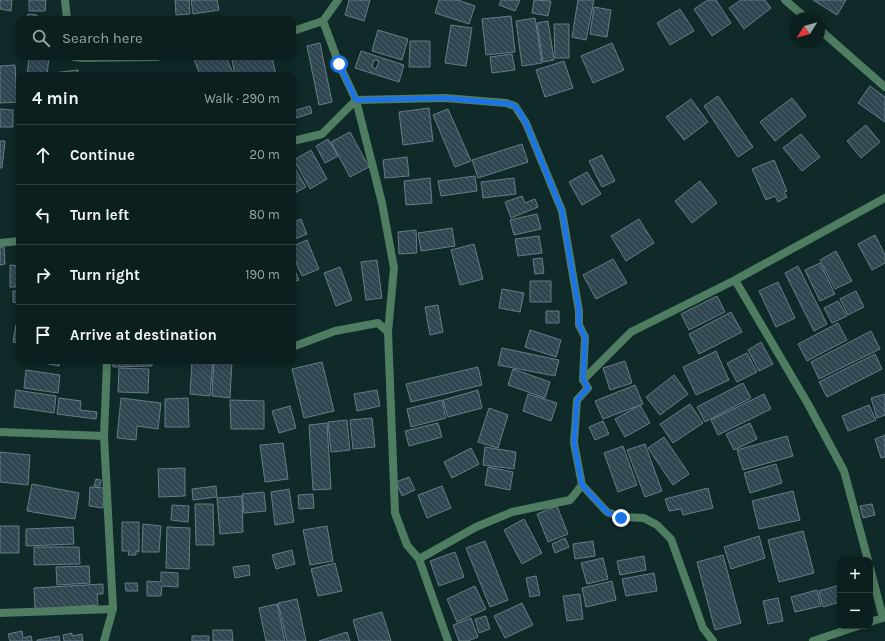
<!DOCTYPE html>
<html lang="en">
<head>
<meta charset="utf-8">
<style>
  :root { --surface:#0b201e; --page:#142827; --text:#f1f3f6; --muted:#9aa3a4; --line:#2b3e3c }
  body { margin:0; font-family:Karla,sans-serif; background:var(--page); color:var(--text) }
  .controls { position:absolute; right:12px; bottom:12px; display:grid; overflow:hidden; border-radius:8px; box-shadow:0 2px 10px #0003 }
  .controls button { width:36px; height:36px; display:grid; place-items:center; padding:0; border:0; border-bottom:1px solid var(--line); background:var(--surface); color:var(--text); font:20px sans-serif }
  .compass { position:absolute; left:789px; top:12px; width:36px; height:36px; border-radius:50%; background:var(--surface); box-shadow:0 2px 10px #0003; rotate:233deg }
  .stop { position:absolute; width:12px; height:12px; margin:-9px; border:3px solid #1a73e8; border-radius:50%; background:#fff }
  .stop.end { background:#1a73e8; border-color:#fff; box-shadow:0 1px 4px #0008 }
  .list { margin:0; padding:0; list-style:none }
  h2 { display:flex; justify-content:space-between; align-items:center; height:52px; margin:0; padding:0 16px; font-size:17px }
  h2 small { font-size:13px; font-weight:400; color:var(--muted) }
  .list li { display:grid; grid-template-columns:26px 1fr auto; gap:12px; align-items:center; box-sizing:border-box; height:60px; padding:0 16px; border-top:1px solid var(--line) }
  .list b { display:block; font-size:15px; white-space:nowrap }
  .list em { font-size:13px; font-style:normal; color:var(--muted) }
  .icon { flex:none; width:22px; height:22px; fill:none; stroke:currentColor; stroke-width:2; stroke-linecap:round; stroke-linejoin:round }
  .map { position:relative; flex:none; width:885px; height:641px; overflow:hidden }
  .search { position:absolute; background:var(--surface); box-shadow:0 2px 10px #0003; left:16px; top:16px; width:280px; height:44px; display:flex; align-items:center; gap:10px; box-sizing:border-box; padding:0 14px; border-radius:8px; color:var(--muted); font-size:15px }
  .panel { position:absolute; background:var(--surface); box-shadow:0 2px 10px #0003; left:16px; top:72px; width:280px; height:292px; border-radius:8px }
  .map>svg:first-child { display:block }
  .building { fill:url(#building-back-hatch); stroke:#647d88; fill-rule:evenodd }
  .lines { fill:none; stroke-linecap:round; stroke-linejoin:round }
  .minor { stroke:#4f7d61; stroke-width:8 }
  .route { stroke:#1a73e8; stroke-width:5 }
</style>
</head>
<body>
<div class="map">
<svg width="885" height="641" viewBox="0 0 885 641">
  <defs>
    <pattern id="building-back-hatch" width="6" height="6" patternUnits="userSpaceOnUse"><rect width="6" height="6" fill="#304751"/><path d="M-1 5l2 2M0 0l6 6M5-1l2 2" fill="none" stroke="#4d6169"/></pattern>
  </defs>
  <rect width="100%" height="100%" fill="#0f2a28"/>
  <path class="building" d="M0,0H12L11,11L0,9Z
    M29,0H46L45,11H29Z
    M175,0H189L190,14L176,15Z
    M191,0H217L219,10L193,14Z
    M349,0H370L364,21L345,15Z
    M439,0H458L475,6L469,24L435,13Z
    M501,0H520L515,11L499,5Z
    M534,0L551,1L548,16L532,13Z
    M578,0H594L586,40L572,37Z
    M708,0H716L731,23L712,36L694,9Z
    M741,0H765L771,8L744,29L729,8Z
    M813,0H846L837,15Z
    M594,7L611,10L607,37L590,34Z
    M680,9L694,31L670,45L657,23Z
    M28,14L37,15V19H27Z
    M511,16L515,52L486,55L482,19Z
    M535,18L542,63L522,66L516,21Z
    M548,21L554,60L543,62L537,23Z
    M554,24H569V58H555Z
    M451,25L472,28L466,66L445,63Z
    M378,30L408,39L402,60L372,51Z
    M410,41H430V67H409Z
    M320,43L332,102L319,105L307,46Z
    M612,43L624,70L593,83L581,56Z
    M361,51L404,65L399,82L355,68ZM374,60L379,61L376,69L372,67Z
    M512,54L515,70L492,73L490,57Z
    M29,57H49L47,75H27Z
    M200,57H226L233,73L229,75H200L194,59Z
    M246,57H272L276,75H235L232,60Z
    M564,61L573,88L545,97L536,70Z
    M15,65L17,102L0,103V66Z
    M78,70V75H53V73Z
    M870,86L885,97V122L858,103Z
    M718,96L753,147L738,157L704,106Z
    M792,98L806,116L775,141L760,122Z
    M691,99L708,122L684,140L666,117Z
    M310,106L312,113L293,119V111Z
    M429,108L433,141L403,145L399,112Z
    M0,109L13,110V127H0Z
    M448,109L471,161L455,167L433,115Z
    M866,125L880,142L861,158L847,141Z
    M350,132L369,167L350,177L331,142Z
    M801,134L820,157L802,171L783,148Z
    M328,139L338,156L325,163L316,146Z
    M0,141H5L2,168H0Z
    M522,144L528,162L478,178L472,160Z
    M311,150L327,179L310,189L294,160Z
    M602,155L615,181L602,187L589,161Z
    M407,157L409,176L385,178L383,160Z
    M774,160L787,191L784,192L787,197L778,202L775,196L766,200L752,169Z
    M293,165L306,187L293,194Z
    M587,172L601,194L582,205L569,182Z
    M475,176L477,191L441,196L438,181Z
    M430,178L432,203L406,205L404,181Z
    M514,178L516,194L483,198L481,182Z
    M700,181L717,203L692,223L675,201Z
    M522,196L525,203L535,199L538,207L511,218L505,202Z
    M537,214L541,229L514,235L510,220Z
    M301,219L307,234L293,240V222Z
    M639,219L654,243L626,261L611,236Z
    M452,228L455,246L421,251L418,233Z
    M416,230L417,253L399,254L398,232Z
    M875,235L885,255V263L872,270L858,244Z
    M539,236L542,253L518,256L515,239Z
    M307,240L319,269L302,276L293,256V246Z
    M474,244L483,279L460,285L451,250Z
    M0,247H4L5,264L0,265Z
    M836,251L852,281L835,289L820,260Z
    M542,258L544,273L535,274L533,259Z
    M613,259L627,283L596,299L583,275Z
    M377,260L382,298L366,300L361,262Z
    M820,263L835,294L820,301L805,270Z
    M10,265L19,266V287H10Z
    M293,266L299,280L293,282Z
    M798,266L827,324L814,331L785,273Z
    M340,267L352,300L336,306L324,273Z
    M530,281H551V302H530Z
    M778,282L795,318L776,327L759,291Z
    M502,289L524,293L520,312L499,308Z
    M13,291H19V311H18V303L13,302Z
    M856,291L864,307L848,315L840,299Z
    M717,296L725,312L689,330L681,314Z
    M838,301L847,316L832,323L824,308Z
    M438,305L443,332L430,335L425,307Z
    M546,311H559V323H546Z
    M731,312L742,332L699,354L689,334Z
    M838,323L847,340L807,361L798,344Z
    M16,325L19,326V343L13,342Z
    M530,330L561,340L556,357L525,347Z
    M871,331L880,349L819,379L811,362Z
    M761,342L773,364L759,371L748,350Z
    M502,348L559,360L555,376L498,365Z
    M716,351L729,380L696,395L683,367Z
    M747,353L757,372L737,382L727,363Z
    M875,354L882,369L827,397L819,382Z
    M34,361H60L59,366Z
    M113,361H152V366L113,367Z
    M192,361H213L210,396L190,394Z
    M214,361H232L230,398L212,396Z
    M625,361L632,383L610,390L603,368Z
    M322,362L334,411L304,418L292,369Z
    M478,367L482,385L411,402L406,384Z
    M119,368L149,369L148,393L118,392Z
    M513,369L550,382L545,398L508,385Z
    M26,370L60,375L58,393L24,388Z
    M674,375L688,394L660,415L646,397Z
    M743,383L751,398L705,422L697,407Z
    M635,385L643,404L603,419L595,401Z
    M16,390L56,396L54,413L14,407Z
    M377,390L380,406L357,411L354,394Z
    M478,390L482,408L448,417L443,400Z
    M528,394L557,403L551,421L523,411Z
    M764,394L771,409L718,435L711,420Z
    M885,394V415L877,418L871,398Z
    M59,398L81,401L80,410L97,412L96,419L57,414Z
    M121,398L161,403L158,429L137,426L136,440L117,438Z
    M188,398L189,427H165V399Z
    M230,400L264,401V429H231Z
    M442,400L446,418L411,427L407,409Z
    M690,404L703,423L673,443L660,424Z
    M640,405L650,423L625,437L615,419Z
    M869,405L876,420L848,431L842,416Z
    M290,406L296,428L279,433L272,411Z
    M489,408L508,415L498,448L478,442Z
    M372,418L375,447L353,449L350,420Z
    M347,420L350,450L331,452L328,422Z
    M603,421L609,434L595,440L589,427Z
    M327,423L331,489L313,490L309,425Z
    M438,423L442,437L409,446L405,431Z
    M750,423L757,439L734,450L726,434Z
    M885,435V457L881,458L875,439Z
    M787,436L793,456L743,470L737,450Z
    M664,437L689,474L673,485L648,448Z
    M283,443L288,479L265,482L260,445Z
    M645,444L662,491L645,497L627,450Z
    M623,446L637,485L618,492L604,453Z
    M485,447L516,452L514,469L483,465Z
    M471,448L479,464L452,478L444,462Z
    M0,452L30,455L28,485L0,482Z
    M776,464L782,483L750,493L744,473Z
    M488,467L513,472L510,490L485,485Z
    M185,468V496L159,497L158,469Z
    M409,477L415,490L402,496L396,482Z
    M96,479L101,480L100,486H94Z
    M32,484L79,493L75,519L27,511Z
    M216,486L217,497L193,500L192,489Z
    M442,486L451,508L427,518L418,495Z
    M90,487L105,488L103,508L89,506Z
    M708,488L713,508L683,515L681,509L669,511L665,499Z
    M289,489L294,522L275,525L271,492Z
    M793,491L800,520L759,529L752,501Z
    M264,492L266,511L244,513L242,494Z
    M313,494L314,508L299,509L298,495Z
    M242,496L243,532L220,534L217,498Z
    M195,504H213L214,545H196Z
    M872,504L875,515L863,518L860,506Z
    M172,505L189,506L188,522L171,520Z
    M557,506L568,534L548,542L537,514Z
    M524,519L542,553L522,564L504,530Z
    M122,522H139V552L136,551V555H128L129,551H122Z
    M143,524L161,526L159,552H142Z
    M0,526H19V553H0Z
    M327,526L333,561L310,565L303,530Z
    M73,527L74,544L26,546V529Z
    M167,527L190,528L189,569L166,568Z
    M803,531L814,573L779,582L768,540Z
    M759,536L765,558L731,569L724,547Z
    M565,538L569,547L555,553L552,544Z
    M485,541L508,600L490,607L466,548Z
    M593,541L595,556L575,559L573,544Z
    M34,547H79L80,564L34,565Z
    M292,550L295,564L276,569L272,555Z
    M455,552L464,577L439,586L430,561Z
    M723,555L741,623L715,630L697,562Z
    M644,556L646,570L620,575L617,561Z
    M603,558L608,579L587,584L581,563Z
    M335,563L342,591L318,596L311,569Z
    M249,565L250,575L235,578L233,567Z
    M89,566L90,583L57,585L56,567Z
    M161,572L178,573V587L162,586L161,596H147V581L161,582Z
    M654,573L657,591L626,596L622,579Z
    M536,576L540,595L530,597L526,578Z
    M612,581L616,600L586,607L582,588Z
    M125,583H137L138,591H126Z
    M103,584V594H97L98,605L35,609L34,588Z
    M840,585V602L823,607L819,591Z
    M475,586L486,609L457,622L447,599Z
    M817,590L821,606L795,612L791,597Z
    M580,594L583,619L567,621L563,596Z
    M778,598L783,621L768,624L763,601Z
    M297,599L306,641H287L278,603Z
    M522,603L533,625L505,638L494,616Z
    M277,604L285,641H266L259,608Z
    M382,612L391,641H359L353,620Z
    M486,616L490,629L479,633L475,619Z
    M471,618L478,637L468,641H459L453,625Z
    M213,630H232L233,641H213Z
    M22,631L23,638L31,636L32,641H10L8,634Z
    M347,632L350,641H319Z
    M72,633V636L82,634L83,641H64L63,635Z
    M59,636L60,641H37V640Z
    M192,636H209V641H192Z"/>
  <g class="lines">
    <path class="minor" d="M65,0L67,19
      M338,0L323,21L339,64L356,100L382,203L394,268L388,332L395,513L407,545L419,559L448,641
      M785,0L806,18
      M819,29L885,87
      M293,31L323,21
      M74,57L83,58L157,57
      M293,141L322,134L356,100L445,98L506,103L515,106L526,123L562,211L579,311V325L585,337L583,380L588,388L577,400L575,428L574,443L582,485L607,512L621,517L644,518L657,525L671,539L703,628L713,641
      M0,243L19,241
      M735,280L808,404L844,471L868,560
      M295,346L335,331L378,323L388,332
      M583,380L631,332L735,280L885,198
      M0,432L104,436
      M419,559L476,527L512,512L570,500L582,485
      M870,568L883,618
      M0,613L113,609
      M870,622L885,617
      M104,641L113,609L104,436L107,361
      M813,641L858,626"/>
  </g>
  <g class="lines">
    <path class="route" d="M339,64L356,100L445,98L511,104C519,108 522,116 526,123L562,211L579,311V325L585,337L583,380L588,388L577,400L575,428L574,443L582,485L607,512L621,518"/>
  </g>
</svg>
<div class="controls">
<button>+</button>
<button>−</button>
</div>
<svg class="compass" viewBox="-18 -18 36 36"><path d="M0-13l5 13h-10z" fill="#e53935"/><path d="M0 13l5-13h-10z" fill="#9aa3a4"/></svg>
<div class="stop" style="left:339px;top:64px"></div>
<div class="stop end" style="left:621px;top:518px"></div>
<div class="search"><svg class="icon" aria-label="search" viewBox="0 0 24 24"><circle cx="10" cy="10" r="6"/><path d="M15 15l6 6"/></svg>Search here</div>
<section class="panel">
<h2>4 min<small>Walk · 290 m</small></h2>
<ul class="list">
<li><svg class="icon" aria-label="ahead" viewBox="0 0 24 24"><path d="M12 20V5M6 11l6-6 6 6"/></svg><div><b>Continue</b></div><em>20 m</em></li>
<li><svg class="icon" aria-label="left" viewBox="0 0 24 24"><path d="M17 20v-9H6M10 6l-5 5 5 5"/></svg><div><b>Turn left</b></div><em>80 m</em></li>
<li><svg class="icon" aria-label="right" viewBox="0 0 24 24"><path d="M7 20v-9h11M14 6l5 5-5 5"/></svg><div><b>Turn right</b></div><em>190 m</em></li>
<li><svg class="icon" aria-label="arrive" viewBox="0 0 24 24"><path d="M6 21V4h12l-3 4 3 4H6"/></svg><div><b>Arrive at destination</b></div></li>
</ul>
</section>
</div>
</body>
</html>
